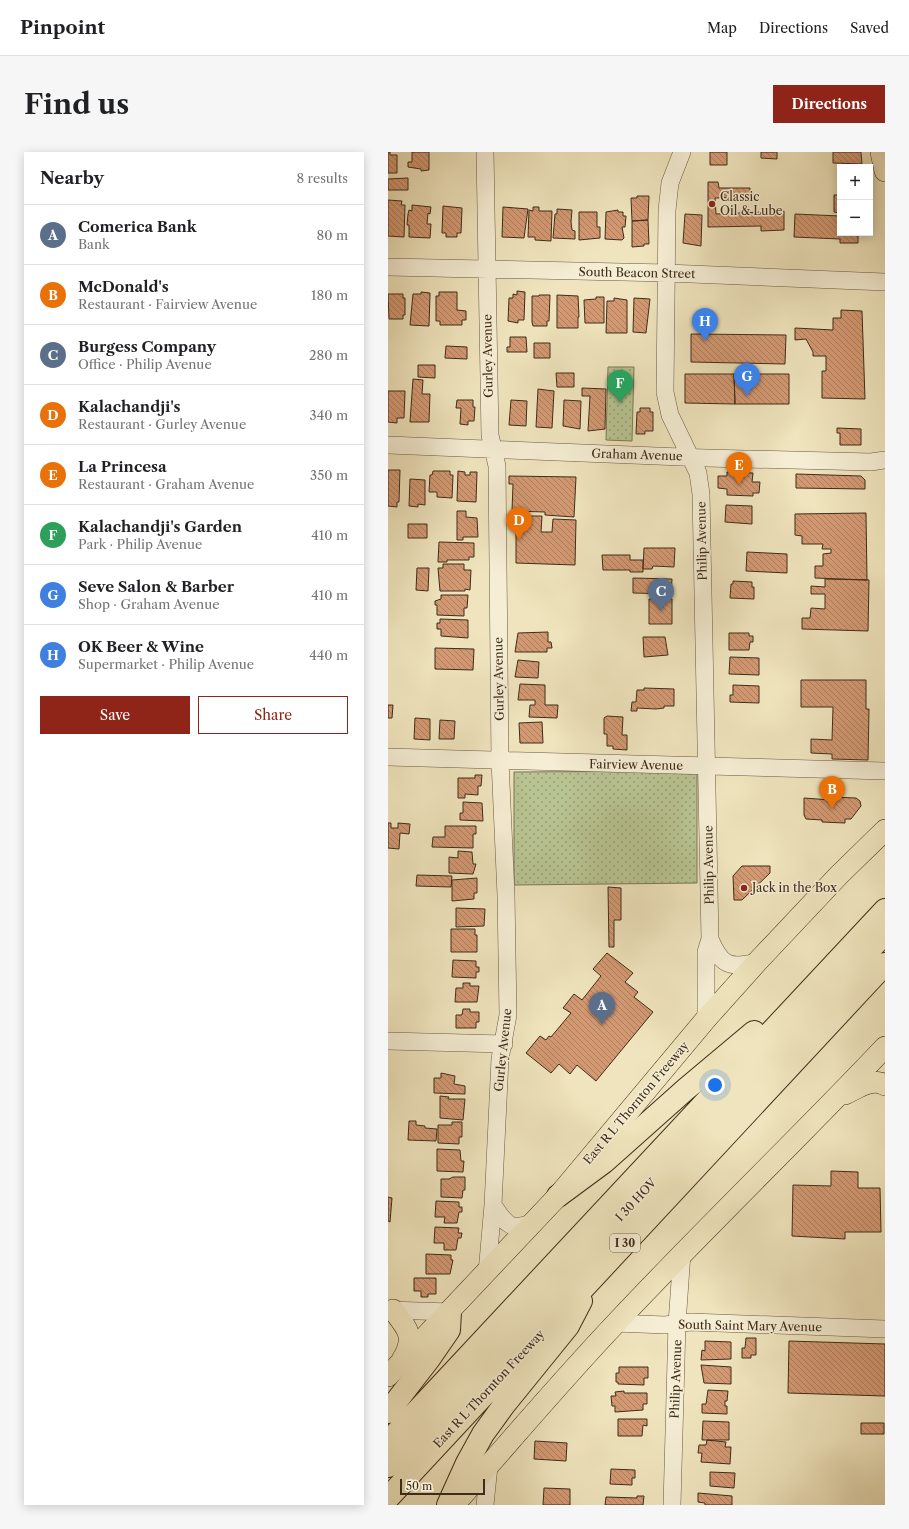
<!DOCTYPE html>
<html lang="en">
<head>
<meta charset="utf-8">
<style>
  :root { --surface:#fff; --page:#f6f6f6; --text:#202124; --muted:#757577; --line:#e0e0e0; --accent:#8f2418 }
  body { margin:0; font-family:"Libre Caslon Text",serif; background:var(--page); color:var(--text) }
  .controls { position:absolute; right:12px; top:12px; display:grid; overflow:hidden; border-radius:0px; box-shadow:0 2px 10px #0003 }
  .controls button { width:36px; height:36px; display:grid; place-items:center; padding:0; border:0; border-bottom:1px solid var(--line); background:var(--surface); color:var(--text); font:20px sans-serif }
  .scale { position:absolute; left:12px; bottom:10px; width:85px; box-sizing:border-box; padding-left:4px; border:2px solid #3f2c19; border-top:0; font-size:11px; line-height:14px; white-space:nowrap; color:#3f2c19; -webkit-text-stroke:3px #f5edd4; paint-order:stroke }
  .you { position:absolute; left:327px; top:933px; width:14px; height:14px; margin:-10px; border:3px solid #fff; border-radius:50%; background:#1a73e8; box-shadow:0 0 0 6px #1a73e833 }
  .badge { display:grid; place-items:center; width:26px; height:26px; border-radius:50%; background:var(--accent); color:#fff; font-size:13px; font-weight:700 }
  .pin { position:absolute; translate:-50% -33px; filter:drop-shadow(0 1px 2px #0008) }
  .pin::after { content:''; position:absolute; top:21px; width:14px; height:12px; background:inherit; clip-path:polygon(0 0,100% 0,50% 100%) }
  .list { margin:0; padding:0; list-style:none }
  h2 { display:flex; justify-content:space-between; align-items:center; height:52px; margin:0; padding:0 16px; font-size:17px }
  h2 small { font-size:13px; font-weight:400; color:var(--muted) }
  .list li { display:grid; grid-template-columns:26px 1fr auto; gap:12px; align-items:center; box-sizing:border-box; height:60px; padding:0 16px; border-top:1px solid var(--line) }
  .list b { display:block; font-size:15px; white-space:nowrap }
  .list p { margin:0; font-size:13px; white-space:nowrap; color:var(--muted) }
  .list em { font-size:13px; font-style:normal; color:var(--muted) }
  .actions { display:flex; gap:8px; padding:12px 16px }
  .actions a { flex:1; padding:9px 0; border:1px solid var(--accent); border-radius:0px; text-align:center; font-size:14px; color:var(--accent) }
  .actions .main { background:var(--accent); color:#fff }
  .map { position:relative; flex:none; width:497px; height:1353px; overflow:hidden; border-radius:0px }
  header { display:flex; align-items:center; gap:24px; box-sizing:border-box; height:56px; padding:0 20px; background:var(--surface); border-bottom:1px solid var(--line) }
  header strong { font-size:19px }
  nav { display:flex; gap:22px; margin-inline-start:auto; font-size:14px }
  .intro { display:flex; align-items:center; justify-content:space-between; box-sizing:border-box; height:96px; padding:0 24px }
  h1 { margin:0; font-size:28px }
  .button { padding:10px 18px; border-radius:0px; background:var(--accent); color:#fff; font-size:14px; font-weight:700 }
  main { display:flex; gap:24px; padding:0 24px }
  aside { flex:1; background:var(--surface); border-radius:0px; box-shadow:0 2px 10px #0003 }
  .map>svg:first-child { display:block }
  .grass { fill:url(#grass-dots); stroke:#7c7856 }
  .building { fill:url(#building-back-hatch); stroke:#3f2c19 }
  .lines { fill:none; stroke-linecap:round; stroke-linejoin:round }
  .minor-casing { stroke:#6b5a42; stroke-width:18 }
  .major-casing { stroke:#3f2c19; stroke-width:22 }
  .highway-casing { stroke:#3f2c19; stroke-width:24 }
  .minor { stroke:#f5edd4; stroke-width:17 }
  .major { stroke:#efe4bd; stroke-width:21 }
  .highway { stroke:#efe4bd; stroke-width:22 }
  .poi-dot { fill:#8f2418; stroke:#f5edd4; stroke-width:1.5 }
  .labels { text-anchor:middle; stroke-width:3; stroke-linejoin:round; paint-order:stroke }
  .shield { fill:#f5edd4; stroke:#766651; stroke-width:1 }
  .shield-label { font-size:11px; font-weight:bold; fill:#3f2c19 }
  .poi-label { font-size:12px; fill:#3f2c19; stroke:#f5edd4; text-anchor:start }
  .street-label { font-size:12px; fill:#3f2c19; stroke:#f5edd4 }
</style>
</head>
<body>
<header>
<strong>Pinpoint</strong>
<nav><a>Map</a><a>Directions</a><a>Saved</a></nav>
</header>
<div class="intro"><h1>Find us</h1><a class="button">Directions</a></div>
<main>
<aside>
<h2>Nearby<small>8 results</small></h2>
<ul class="list">
<li><span class="badge" style="background:#5c6f8a">A</span><div><b>Comerica Bank</b><p>Bank</p></div><em>80 m</em></li>
<li><span class="badge" style="background:#e8710a">B</span><div><b>McDonald's</b><p>Restaurant · Fairview Avenue</p></div><em>180 m</em></li>
<li><span class="badge" style="background:#5c6f8a">C</span><div><b>Burgess Company</b><p>Office · Philip Avenue</p></div><em>280 m</em></li>
<li><span class="badge" style="background:#e8710a">D</span><div><b>Kalachandji's</b><p>Restaurant · Gurley Avenue</p></div><em>340 m</em></li>
<li><span class="badge" style="background:#e8710a">E</span><div><b>La Princesa</b><p>Restaurant · Graham Avenue</p></div><em>350 m</em></li>
<li><span class="badge" style="background:#2e9e5b">F</span><div><b>Kalachandji's Garden</b><p>Park · Philip Avenue</p></div><em>410 m</em></li>
<li><span class="badge" style="background:#3f7fe0">G</span><div><b>Seve Salon &amp; Barber</b><p>Shop · Graham Avenue</p></div><em>410 m</em></li>
<li><span class="badge" style="background:#3f7fe0">H</span><div><b>OK Beer &amp; Wine</b><p>Supermarket · Philip Avenue</p></div><em>440 m</em></li>
</ul>
<div class="actions"><a class="main">Save</a><a>Share</a></div>
</aside>
<div class="map">
<svg width="497" height="1353" viewBox="0 0 497 1353">
  <defs>
    <pattern id="grass-dots" width="8" height="8" patternUnits="userSpaceOnUse"><rect width="8" height="8" fill="#b8c492"/><path d="M2 2h.1M6 6h.1" fill="none" stroke="#979f76" stroke-width="1.8" stroke-linecap="round"/></pattern>
    <pattern id="building-back-hatch" width="6" height="6" patternUnits="userSpaceOnUse"><rect width="6" height="6" fill="#d39973"/><path d="M-1 5l2 2M0 0l6 6M5-1l2 2" fill="none" stroke="#ad7d5e"/></pattern>
  </defs>
  <rect width="100%" height="100%" fill="#efe4bd"/>
  <filter id="stains"><feTurbulence type="fractalNoise" baseFrequency=".005" numOctaves="4"/><feColorMatrix values="0 0 0 0 .2 0 0 0 0 .09 0 0 0 0 .02 0 0 0 .5 -.17"/></filter>
  <radialGradient id="worn" r=".72"><stop offset=".6" stop-color="#630" stop-opacity="0"/><stop offset="1" stop-color="#630" stop-opacity=".3"/></radialGradient>
  <path class="grass" d="M220,215H246L244,289L218,288Z
    M309,619V731L126,733V620Z"/>
  <path class="building" d="M0,0H2V3H9V21H0Z
    M24,0H41V18L33,19V17L20,15V10H24Z
    M322,0H339V13H322Z
    M373,0H389V7L373,6Z
    M445,0H473L474,12L445,11Z
    M20,26V38H0V27Z
    M320,30H330L331,36H362V45L327,46L328,62L396,59V78L373,79V74L320,75Z
    M446,43H452V61L446,60Z
    M249,44H261L260,68L244,69L243,46H249Z
    M0,48L14,49L13,53H17L16,85L0,84Z
    M24,53L43,55L42,62L40,61L39,72H43L42,86L21,85V73H19L20,62L21,58L24,59Z
    M55,54L74,56L73,81H69V85H58V81H54Z
    M115,55L140,57L136,86L114,85Z
    M145,55H151V59H164L163,89L147,88V85H140L141,58L145,59Z
    M169,57L184,58L183,70L184,78L187,79V87L165,86L167,62H169Z
    M230,58V60H235V64H238L237,75H234L236,86L234,88L217,87L218,60Z
    M191,60H209V75H212V86L191,88Z
    M297,62L314,63L313,94L295,91Z
    M407,62L452,64V81H470V91H452V87L406,85Z
    M260,68L261,92H256V94L244,95V69Z
    M129,139L137,140L136,168H130V171L120,169L121,146H125V142L129,143Z
    M33,140L42,141L41,174L22,173L25,142H33Z
    M51,140H69V158L78,159V168H74V173H52V169H48V144H51Z
    M0,142H15V146H17V163H15V167H1Z
    M151,143H162L161,169H159V174H145L144,170V144H151Z
    M169,143L190,144L191,165H190V176H169Z
    M208,145H216V171H197L196,148L208,147Z
    M226,146L239,148V181H218L219,149H226Z
    M246,146L262,147L258,181L245,180Z
    M453,158L474,159L477,247L434,246V219H438V204H425V200L418,187L407,188V176L445,178V166H453Z
    M303,182L398,183L397,212L303,210Z
    M122,185H138L139,200H119V195H122Z
    M146,191H162V206H146Z
    M58,194L79,195V207L57,206Z
    M30,213H47V226L30,225Z
    M168,221H186V235H169Z
    M297,222H346L347,252L297,251Z
    M346,222H401V252H347Z
    M25,227L35,228L34,242H42L41,270H22Z
    M194,236L218,237L217,277L200,279L202,244H194Z
    M150,237L166,239L164,276L148,275Z
    M0,239H17L16,266H9V271L0,270Z
    M69,248H85V255H87L86,269H80V273L72,272L73,256H68Z
    M123,248L139,249L138,274L121,273Z
    M176,248L193,249L192,277L175,274Z
    M252,256H262V260H265V279H257V282H248L249,260H252Z
    M449,276L473,277V293H452V281H449Z
    M0,318H12L11,350H9V355L0,354Z
    M45,319H62V323H65L64,346L49,345V340H41L42,323H44Z
    M70,319L77,320V323H82V320H89L88,350L69,349Z
    M339,320L365,321L364,330H372L371,341H365V344L339,343V337L330,336V324H339Z
    M408,322L473,324L477,328V337L408,336Z
    M121,324L188,325L186,365L157,363V360L124,359L125,332H121Z
    M22,327L37,328V353L30,352V355L21,354Z
    M338,353L364,354V372L337,370Z
    M69,359H78V365L89,366L90,385H75V388H69Z
    M478,361L479,428L427,426V414H435V402L443,401V397H434L435,392H414V384L407,383V362Z
    M128,364H154L153,380H164L165,367L188,368L187,413L128,411Z
    M20,372H39V386H20Z
    M51,390L86,391V405H81V408H59V410H50Z
    M256,396H287L286,415L265,414L264,417H255Z
    M359,400L399,402V421L358,419Z
    M214,403H242V408H255V420H242V418H215Z
    M55,412H76V418H83L82,438L77,437V439H52L50,416H55Z
    M29,416H41L40,439L28,438Z
    M245,426L284,427L283,442L245,441Z
    M437,427L481,428L480,479L414,477V466H422L423,456L437,457V442H423V434L437,435Z
    M345,429L364,430V435H366V447L342,446L343,432H345Z
    M53,443H80L79,456H76V464L49,463V453H47V449L53,447Z
    M261,447H284V472H261Z
    M52,467L80,468V486L53,484V477H49V471H52Z
    M160,480V490H163L164,496H159V500H127L130,481Z
    M341,481H361V484H365V490H362L361,498H341Z
    M255,485H277L280,503L256,505Z
    M47,496L86,497L85,518L47,517Z
    M342,505L371,506V523L341,522Z
    M130,508L151,510L150,526L127,525Z
    M413,528H478V557H481L480,608L444,607V602L423,601V587L444,588L445,555H413Z
    M132,532L157,533V553H170L169,566L141,565L142,553H147V548H130Z
    M345,533L371,534V551L342,550V543H345Z
    M256,536L286,537V554H276V556L268,557L249,556V559H243L244,550H248L249,538H256Z
    M0,553H5L4,566H0Z
    M219,564L235,565L234,583H239V598L225,597V594H219V582H216V566Z
    M27,566L42,567V588L26,587Z
    M52,568L67,569L66,587H51Z
    M154,570L155,591H132L131,571Z
    M87,623H94L93,634H90V643L77,642V646H70V626H87Z
    M443,645L468,646L472,649L473,654L463,667H457V671L434,670V668L418,667L416,663V646L443,648Z
    M75,650L94,651L95,669L72,668V661H75Z
    M0,671H3V676H10V671L22,672L21,682L12,681L11,697L0,696Z
    M57,674H88V682H85V696L44,695L45,685H57Z
    M70,699L84,700L85,712H88L85,722L61,721V705L70,706Z
    M354,714H382V721L354,748H346L345,724Z
    M29,723L64,724L63,735L28,734Z
    M89,726V741H86V747L64,749V728Z
    M220,735L233,736V768H226V795H221Z
    M68,756L97,757L96,774L68,775Z
    M63,777H87V783H89V800H63Z
    M219,801L245,821L237,830L250,840L246,845L265,860L208,929L189,913L182,922L171,912L163,921L138,901L152,884L158,888L161,884L163,885L183,861L175,856L186,842L194,848L213,824L205,817Z
    M65,808L88,809V815H91V820H88V826L64,825Z
    M75,831H82V834H91L89,850H67L68,836H75Z
    M75,857H82V860H91V870H88V876H68V863H74Z
    M53,921L67,924L66,932L77,934V942L46,941V926H53Z
    M52,944L61,945L60,947H77L75,968L52,966Z
    M21,969H28V973L37,974V976L49,977L48,989L20,988Z
    M64,970H74V985H71V992L50,991V973H64Z
    M49,997L72,998L73,1009H76L75,1020L49,1019Z
    M443,1019L470,1020V1036H492L493,1080H457V1087L404,1084L405,1033L443,1034Z
    M65,1025H77V1038H75L74,1046L53,1045V1027H61Z
    M0,1045L4,1046L2,1070L0,1069Z
    M48,1049L71,1050V1055H74V1060H71L69,1071H56L57,1065H47Z
    M47,1075L71,1076L70,1081H74L73,1086H70L68,1098H56V1091H46Z
    M38,1102L63,1103V1108H65L62,1122H38Z
    M26,1126H48V1142H40V1145H33V1139H26Z
    M358,1186H368V1203H363V1206H354V1196H357Z
    M317,1189L343,1190V1207L313,1208L314,1198L317,1199Z
    M401,1189L497,1192V1244L400,1241Z
    M313,1213L343,1215V1232L316,1231Z
    M231,1215H260V1226H256V1233L230,1232V1230H228V1221H231Z
    M320,1238L340,1239L339,1249H337V1254H339V1262L314,1261V1252H318Z
    M236,1239V1241H259V1252H255V1258L227,1260V1254H224L223,1244H228L227,1240Z
    M230,1267H259V1274L255,1273L254,1284H230Z
    M315,1269L341,1270V1288H314Z
    M473,1271H496V1282H473Z
    M319,1288L338,1290L337,1295H343L342,1312L313,1310L314,1301H310L311,1293H318Z
    M147,1289L179,1291L178,1309L146,1307Z
    M223,1317L247,1318V1326H244V1333L222,1332Z
    M322,1320L347,1321L346,1336L322,1334Z
    M156,1336L182,1337V1353H155Z
    M310,1341L344,1344V1353H317V1351L310,1350Z
    M249,1344H256L255,1353H217L218,1345L249,1346Z"/>
  <g class="lines">
    <defs>
      <path id="minor" d="M97,0L102,283L109,314L112,609L118,743L120,863L112,907L105,1053
        M294,0L282,31L279,58L277,240L282,263L310,321L313,342L322,787
        M0,115L279,121L497,130
        M0,293L318,306L483,310L497,308
        M0,605L497,619
        M318,867V800L322,787C333,813 341,817 369,810
        M0,889L116,892
        M99,1121L105,1053C118,1072 122,1080 145,1070
        M0,1158L62,1160
        M227,1171L277,1173L303,1170L497,1177
        M97,1353L101,1314
        M284,1353L289,1172L294,1101"/>
      <path id="major" d="M493,0L497,19
        M457,942C470,936 484,925 497,933
        M5,1158C20,1177 28,1185 14,1208
        M0,1224L170,1044L318,867L369,810L451,723L497,678
        M66,1353C120,1292 172,1230 228,1171C316,1077 409,988 497,895"/>
      <path id="highway" d="M170,1044L216,1010L298,937L366,880
        M0,1260L41,1207L61,1178L62,1160
        M0,1290L497,758
        M0,1314L497,781
        M0,1346L497,812
        M60,1353L79,1311L95,1282L116,1253L180,1174L193,1149"/>
    </defs>
    <use href="#minor" class="minor-casing"/>
    <use href="#major" class="major-casing"/>
    <use href="#highway" class="highway-casing"/>
    <use href="#minor" class="minor"/>
    <use href="#major" class="major"/>
    <use href="#highway" class="highway"/>
  </g>
  <g class="poi-dot">
    <circle cx="324" cy="52" r="4"/>
    <circle cx="356" cy="736" r="4"/>
  </g>
  <g class="labels">
    <rect class="shield" x="222" y="1082" width="30" height="18" rx="3"/>
    <g class="shield-label">
      <text x="237" y="1095">I 30</text>
    </g>
    <g class="poi-label">
      <text x="332" y="49">Classic<tspan x="332" dy="14">Oil &amp; Lube</tspan></text>
      <text x="364" y="740">Jack in the Box</text>
    </g>
    <g class="street-label">
      <text transform="translate(249 121) rotate(1)" y="4">South Beacon Street</text>
      <text transform="translate(100 204) rotate(-91)" y="4">Gurley Avenue</text>
      <text transform="translate(249 303) rotate(2)" y="4">Graham Avenue</text>
      <text transform="translate(314 389) rotate(-91)" y="4">Philip Avenue</text>
      <text transform="translate(111 527) rotate(-91)" y="4">Gurley Avenue</text>
      <text transform="translate(248 613) rotate(1)" y="4">Fairview Avenue</text>
      <text transform="translate(321 713) rotate(-91)" y="4">Philip Avenue</text>
      <text transform="translate(115 898) rotate(-84)" y="4">Gurley Avenue</text>
      <text transform="translate(248 951) rotate(-50)" y="4">East R L Thornton Freeway</text>
      <text transform="translate(248 1048) rotate(-47)" y="4">I 30 HOV</text>
      <text transform="translate(362 1174) rotate(1)" y="4">South Saint Mary Avenue</text>
      <text transform="translate(288 1227) rotate(-88)" y="4">Philip Avenue</text>
      <text transform="translate(101 1237) rotate(-47)" y="4">East R L Thornton Freeway</text>
    </g>
  </g>
  <rect width="100%" height="100%" filter="url(#stains)"/>
  <rect width="100%" height="100%" fill="url(#worn)"/>
</svg>
<div class="controls">
<button>+</button>
<button>−</button>
</div>
<div class="scale">50 m</div>
<div class="you"></div>
<div class="pin badge" style="left:214px;top:873px;background:#5c6f8a">A</div>
<div class="pin badge" style="left:444px;top:657px;background:#e8710a">B</div>
<div class="pin badge" style="left:273px;top:459px;background:#5c6f8a">C</div>
<div class="pin badge" style="left:131px;top:388px;background:#e8710a">D</div>
<div class="pin badge" style="left:351px;top:333px;background:#e8710a">E</div>
<div class="pin badge" style="left:232px;top:251px;background:#2e9e5b">F</div>
<div class="pin badge" style="left:359px;top:244px;background:#3f7fe0">G</div>
<div class="pin badge" style="left:317px;top:189px;background:#3f7fe0">H</div>
</div>
</main>
</body>
</html>
